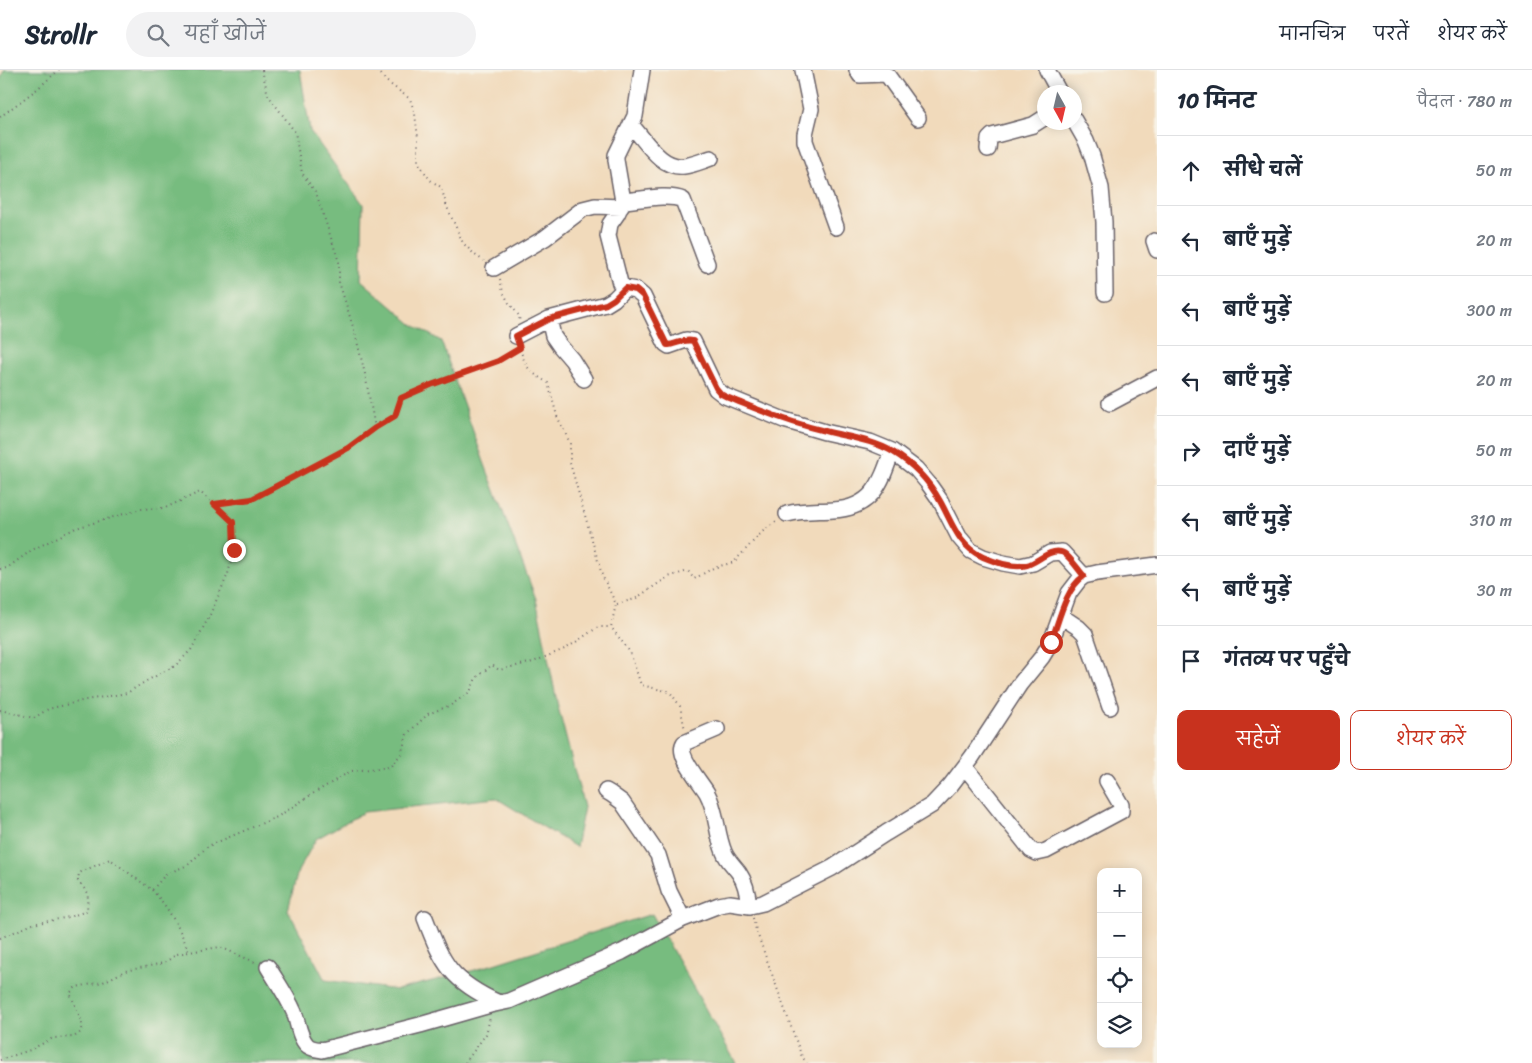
<!DOCTYPE html>
<html lang="hi">
<head>
<meta charset="utf-8">
<style>
  :root { --surface:#fff; --page:#f2f2f3; --text:#1f2937; --muted:#747a83; --line:#e0e1e3; --accent:#c8321e }
  body { margin:0; font-family:Sriracha,"Playpen Sans Deva",sans-serif; background:var(--page); color:var(--text) }
  .controls { position:absolute; right:15px; bottom:15px; display:grid; overflow:hidden; border-radius:10px; box-shadow:0 2px 12px #0003 }
  .controls button { width:45px; height:45px; display:grid; place-items:center; padding:0; border:0; border-bottom:1px solid var(--line); background:var(--surface); color:var(--text); font:25px sans-serif }
  .compass { position:absolute; left:1037px; top:15px; width:45px; height:45px; border-radius:50%; background:var(--surface); box-shadow:0 2px 12px #0003; rotate:172deg }
  .stop { position:absolute; width:15px; height:15px; margin:-11px; border:4px solid #c8321e; border-radius:50%; background:#fff }
  .stop.end { background:#c8321e; border-color:#fff; box-shadow:0 1px 5px #0008 }
  .list { margin:0; padding:0; list-style:none }
  h2 { display:flex; justify-content:space-between; align-items:center; height:65px; margin:0; padding:0 20px; font-size:21px }
  h2 small { font-size:16px; font-weight:400; color:var(--muted) }
  .list li { display:grid; grid-template-columns:32px 1fr auto; gap:15px; align-items:center; box-sizing:border-box; height:70px; padding:0 20px; border-top:1px solid var(--line) }
  .list b { display:block; font-size:19px; white-space:nowrap }
  .list em { font-size:16px; font-style:normal; color:var(--muted) }
  .actions { display:flex; gap:10px; padding:15px 20px }
  .actions a { flex:1; padding:11px 0; border:1px solid var(--accent); border-radius:10px; text-align:center; font-size:18px; color:var(--accent) }
  .actions .main { background:var(--accent); color:#fff }
  .icon { flex:none; width:28px; height:28px; fill:none; stroke:currentColor; stroke-width:2; stroke-linecap:round; stroke-linejoin:round }
  .map { position:relative; flex:none; width:1157px; height:993px; overflow:hidden }
  header { display:flex; align-items:center; gap:30px; box-sizing:border-box; height:70px; padding:0 25px; background:var(--surface); border-bottom:1px solid var(--line) }
  header strong { font-size:24px }
  nav { display:flex; gap:28px; margin-inline-start:auto; font-size:18px }
  .search { width:350px; height:45px; background:var(--page); display:flex; align-items:center; gap:12px; box-sizing:border-box; padding:0 18px; border-radius:28px; color:var(--muted); font-size:19px }
  main { display:flex }
  aside { flex:1; background:var(--surface) }
  .map>svg:first-child { display:block }
  .forest { fill:#77bc7f; stroke:#4c6f5d }
  .lines { fill:none; stroke-linecap:round; stroke-linejoin:round }
  .minor-casing { stroke:#6a6268; stroke-width:18 }
  .path { stroke:#6a6268; stroke-width:2; stroke-dasharray:1 4; stroke-linecap:butt }
  .minor { stroke:#fff; stroke-width:15 }
  .route { stroke:#c8321e; stroke-width:6 }
</style>
</head>
<body>
<header>
<strong>Strollr</strong>
<div class="search"><svg class="icon" aria-label="search" viewBox="0 0 24 24"><circle cx="10" cy="10" r="6"/><path d="M15 15l6 6"/></svg>यहाँ खोजें</div>
<nav><a>मानचित्र</a><a>परतें</a><a>शेयर करें</a></nav>
</header>
<main>
<div class="map">
<svg width="1157" height="993" viewBox="0 0 1157 993">
  <rect width="100%" height="100%" fill="#f7f3e8"/>
  <filter id="ink" filterUnits="userSpaceOnUse"><feTurbulence type="fractalNoise" baseFrequency=".02" numOctaves="2"/><feDisplacementMap in="SourceGraphic" scale="10" xChannelSelector="R" yChannelSelector="G"/><feConvolveMatrix kernelMatrix="1 2 1 2 8 2 1 2 1" color-interpolation-filters="sRGB"/></filter>
  <filter id="wash" filterUnits="userSpaceOnUse"><feTurbulence type="fractalNoise" baseFrequency=".0096" numOctaves="4" result="noise"/><feDisplacementMap in="SourceGraphic" scale="20" xChannelSelector="R" yChannelSelector="G"/><feGaussianBlur stdDeviation="1.12" result="paint"/><feColorMatrix in="noise" values="0 0 0 0 0 0 0 0 0 0 0 0 0 0 0 0 0 1.4 0 .05"/><feComposite in="paint" operator="in"/></filter>
  <g filter="url(#wash)">
    <rect width="100%" height="100%" fill="#f1dabb"/>
    <path class="forest" d="M4,0H300L310,61L363,134L361,210L412,254L441,271L484,392L536,529L558,637L584,737L576,777L496,728L364,742L316,769L298,801L288,840L325,910L397,920L475,900L652,844L736,993H0V11Z"/>
  </g>
  <g filter="url(#ink)">
    <g class="lines">
      <defs>
        <path id="minor" d="M642,0L635,46L616,85V90L623,131L617,144L610,154L608,166L620,213L625,218L636,220L643,226L666,274L669,276L686,270L693,271L716,319L725,326L784,350L825,362L870,372L892,381L916,399L928,413L940,430L959,467L971,481L983,487L1003,493L1020,496L1033,493L1050,483L1062,482L1084,506
          M803,0L811,39L805,64V71L836,157
          M857,0L860,5L884,4L888,6L918,48
          M1047,0L1059,22
          M1074,50L1086,71L1092,86L1101,118L1104,152L1105,223
          M631,55C646,71 661,99 684,96C693,95 702,91 711,88
          M988,79L989,69L992,66L1033,55L1044,48
          M623,131C639,130 668,123 683,130L707,194
          M1154,171L1157,180
          M494,198L545,168L583,139L595,136L621,137
          M549,249L553,266L560,276L572,290L584,309
          M516,266L549,249L606,234L614,229L625,218
          M1110,333L1157,308
          M787,444C802,440 817,441 833,440C873,438 881,413 892,381
          M1061,546L1079,558L1085,564L1110,637
          M717,659L684,673C676,685 700,711 707,723C717,741 716,763 724,782C727,790 734,796 739,803C746,813 748,825 749,836
          M965,697L1031,780L1037,783L1046,781L1121,741V735L1107,711
          M606,721L611,724L622,732L658,785L669,821L683,849
          M425,848C443,895 451,911 499,933
          M268,897C277,912 287,926 294,942C298,952 299,967 307,975C311,979 317,979 322,980L420,955L490,935L509,931L622,882L683,849L719,835L730,833L750,836L763,833L832,798L886,763L932,735L950,716L972,687L1020,614L1042,587L1051,572L1069,523L1079,510L1084,506L1097,503L1157,495"/>
      </defs>
      <use href="#minor" class="minor-casing"/>
      <path class="path" d="M262,0L268,25L295,62L302,103L316,123L339,192V212L355,263L365,304L375,358L395,346L401,328L431,315L498,291L520,279
        M378,0L386,11L410,29L415,44L418,68V92L430,110L441,117L447,137L463,173L475,185L484,191
        M0,47L37,19L59,0
        M500,209L503,222L509,233L520,247L519,250
        M520,279C527,300 529,301 548,313L557,346L570,373V393L602,505L616,534L611,557L630,582L641,615L670,622L680,636L685,660
        M0,499L7,498L32,480L76,458L141,439L165,438L200,422L214,434L252,429L348,378L375,358
        M617,534L635,529L668,507L688,501L694,509L713,498L734,492L762,462L777,451
        M0,640L34,648L48,639L86,630L127,623L148,610L175,596L191,580L209,547L228,504L234,480L233,452L214,434
        M152,820C169,838 180,859 189,882
        M753,848L756,860L802,987L807,993
        M0,868L33,854L69,847L87,841L88,823L78,811L79,803L110,789L152,820L166,804L188,795L208,776L277,747L314,723L351,701L390,697L401,684L407,664L428,644L451,635L470,622L476,608L492,595L499,600L533,592L567,578L598,557H611
        M0,990L30,980L53,968L74,967L81,962L82,952L70,923L76,917L103,912L125,901L164,893L177,884L220,877L257,893
        M465,993L486,964L490,948"/>
      <use href="#minor" class="minor"/>
    </g>
  </g>
  <g class="lines" filter="url(#ink)">
    <path class="route" d="M234,480L233,452L214,434L252,429L348,378L375,358L395,346L401,328L431,315L498,291L520,278L516,266L549,249L606,234L614,229L625,218L636,220L643,226L667,275C676,275 684,268 693,271L716,318L721,324C730,329 740,332 749,336C774,346 799,355 825,361C847,367 873,370 893,382C913,394 929,411 940,431C952,452 958,476 983,487C995,492 1013,499 1027,495C1038,492 1049,479 1061,482C1068,483 1079,501 1084,506C1065,519 1059,551 1051,572"/>
  </g>
</svg>
<div class="controls">
<button>+</button>
<button>−</button>
<button><svg class="icon" aria-label="locate" viewBox="0 0 24 24"><circle cx="12" cy="12" r="6"/><path d="M12 2v4M12 18v4M2 12h4M18 12h4"/></svg></button>
<button><svg class="icon" aria-label="layers" viewBox="0 0 24 24"><path d="M12 4l9 5-9 5-9-5zM3 14l9 5 9-5"/></svg></button>
</div>
<svg class="compass" viewBox="-18 -18 36 36"><path d="M0-13l5 13h-10z" fill="#e53935"/><path d="M0 13l5-13h-10z" fill="#747a83"/></svg>
<div class="stop" style="left:1051px;top:572px"></div>
<div class="stop end" style="left:234px;top:480px"></div>
</div>
<aside>
<h2>10 मिनट<small>पैदल · 780 m</small></h2>
<ul class="list">
<li><svg class="icon" aria-label="ahead" viewBox="0 0 24 24"><path d="M12 20V5M6 11l6-6 6 6"/></svg><div><b>सीधे चलें</b></div><em>50 m</em></li>
<li><svg class="icon" aria-label="left" viewBox="0 0 24 24"><path d="M17 20v-9H6M10 6l-5 5 5 5"/></svg><div><b>बाएँ मुड़ें</b></div><em>20 m</em></li>
<li><svg class="icon" aria-label="left" viewBox="0 0 24 24"><path d="M17 20v-9H6M10 6l-5 5 5 5"/></svg><div><b>बाएँ मुड़ें</b></div><em>300 m</em></li>
<li><svg class="icon" aria-label="left" viewBox="0 0 24 24"><path d="M17 20v-9H6M10 6l-5 5 5 5"/></svg><div><b>बाएँ मुड़ें</b></div><em>20 m</em></li>
<li><svg class="icon" aria-label="right" viewBox="0 0 24 24"><path d="M7 20v-9h11M14 6l5 5-5 5"/></svg><div><b>दाएँ मुड़ें</b></div><em>50 m</em></li>
<li><svg class="icon" aria-label="left" viewBox="0 0 24 24"><path d="M17 20v-9H6M10 6l-5 5 5 5"/></svg><div><b>बाएँ मुड़ें</b></div><em>310 m</em></li>
<li><svg class="icon" aria-label="left" viewBox="0 0 24 24"><path d="M17 20v-9H6M10 6l-5 5 5 5"/></svg><div><b>बाएँ मुड़ें</b></div><em>30 m</em></li>
<li><svg class="icon" aria-label="arrive" viewBox="0 0 24 24"><path d="M6 21V4h12l-3 4 3 4H6"/></svg><div><b>गंतव्य पर पहुँचे</b></div></li>
</ul>
<div class="actions"><a class="main">सहेजें</a><a>शेयर करें</a></div>
</aside>
</main>
</body>
</html>
